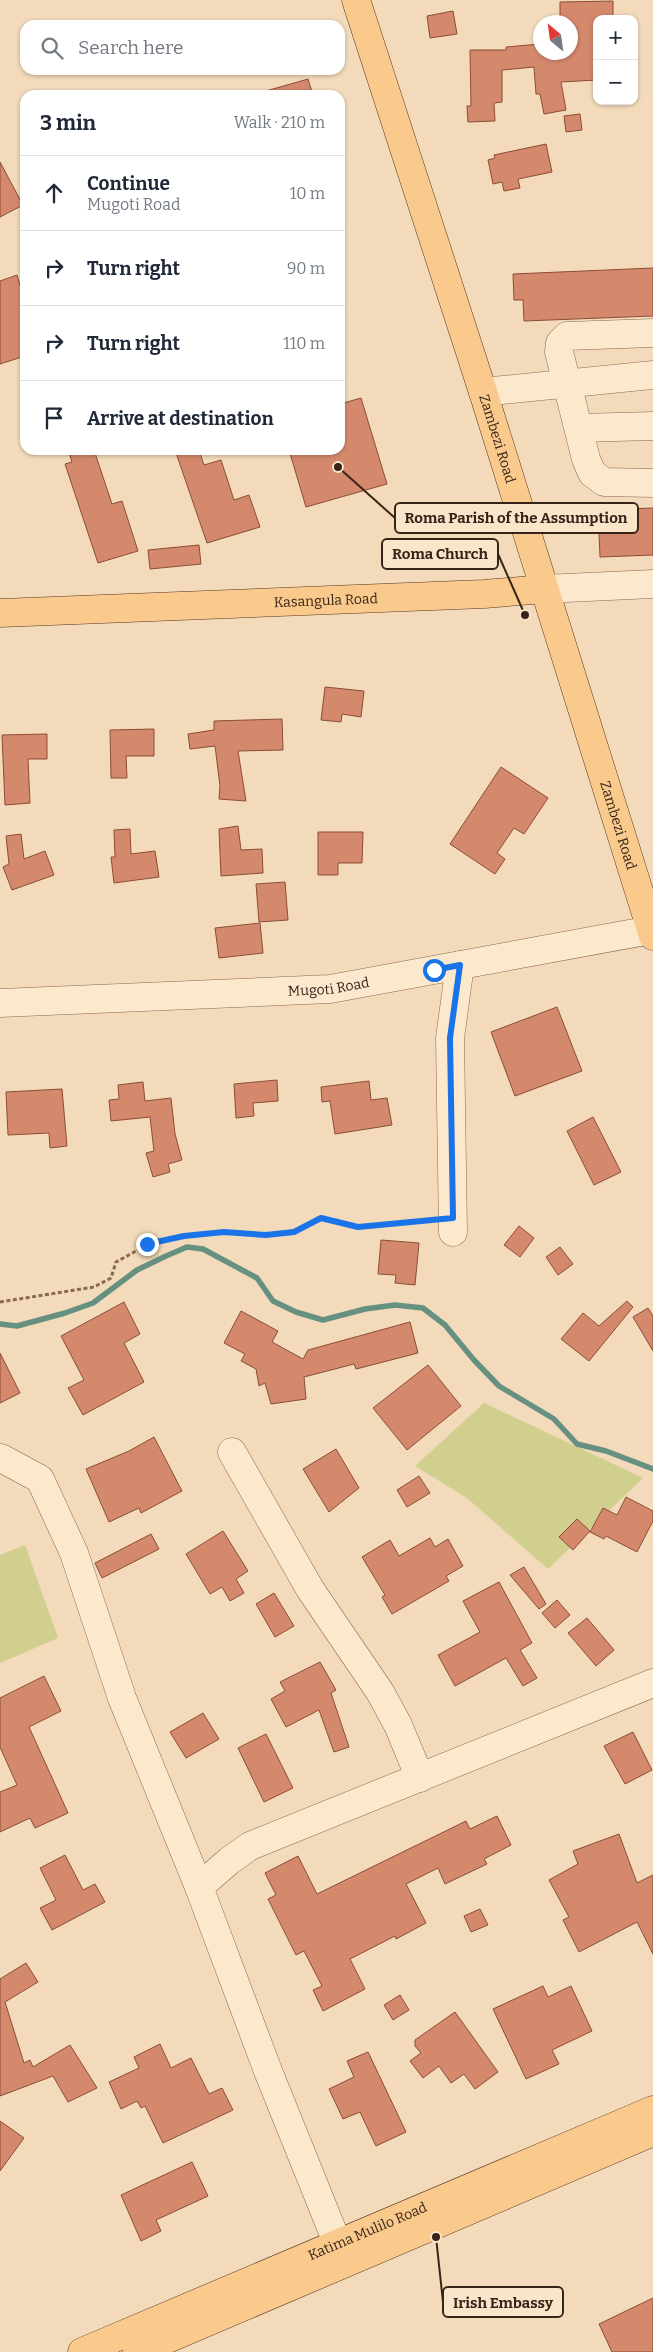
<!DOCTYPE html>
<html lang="en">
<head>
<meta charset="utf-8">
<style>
  :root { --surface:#fff; --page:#f2f2f3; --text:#1f2937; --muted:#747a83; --line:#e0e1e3 }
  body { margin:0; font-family:Bitter,serif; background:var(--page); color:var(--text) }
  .controls { position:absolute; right:15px; top:15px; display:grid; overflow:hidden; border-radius:10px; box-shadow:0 1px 4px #0004 }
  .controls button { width:45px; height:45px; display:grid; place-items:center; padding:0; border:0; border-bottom:1px solid var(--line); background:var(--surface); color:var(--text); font:25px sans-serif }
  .compass { position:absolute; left:533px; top:15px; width:45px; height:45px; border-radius:50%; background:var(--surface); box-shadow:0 1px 4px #0004; rotate:331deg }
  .stop { position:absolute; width:15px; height:15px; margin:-11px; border:4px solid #1a73e8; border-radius:50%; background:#fff }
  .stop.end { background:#1a73e8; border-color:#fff; box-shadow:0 1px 5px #0008 }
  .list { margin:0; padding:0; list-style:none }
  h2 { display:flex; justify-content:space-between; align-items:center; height:65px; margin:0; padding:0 20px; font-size:21px }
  h2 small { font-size:16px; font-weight:400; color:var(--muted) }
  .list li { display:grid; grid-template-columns:32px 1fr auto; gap:15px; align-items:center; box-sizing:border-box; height:75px; padding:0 20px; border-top:1px solid var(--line) }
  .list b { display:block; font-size:19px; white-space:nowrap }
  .list p { margin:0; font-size:16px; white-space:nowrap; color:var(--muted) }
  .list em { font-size:16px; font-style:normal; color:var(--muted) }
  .icon { flex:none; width:28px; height:28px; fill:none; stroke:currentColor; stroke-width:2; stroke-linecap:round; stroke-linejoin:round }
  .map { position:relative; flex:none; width:653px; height:2352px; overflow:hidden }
  .search { position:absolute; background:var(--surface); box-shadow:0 1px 4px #0004; left:20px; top:20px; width:325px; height:55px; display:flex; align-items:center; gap:12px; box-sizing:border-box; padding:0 18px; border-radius:15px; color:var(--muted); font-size:19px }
  .panel { position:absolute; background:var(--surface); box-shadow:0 1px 4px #0004; left:20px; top:90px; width:325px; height:365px; border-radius:15px }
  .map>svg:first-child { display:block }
  .green { fill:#d0cf8d }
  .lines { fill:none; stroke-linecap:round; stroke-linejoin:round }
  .stream { stroke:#669080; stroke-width:5.5 }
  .building { fill:#d4896c; stroke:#8b4d36 }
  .minor-casing { stroke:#8a6953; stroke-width:29 }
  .major-casing { stroke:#573728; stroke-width:29 }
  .path { stroke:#8a6953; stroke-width:3; stroke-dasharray:4 2.5; stroke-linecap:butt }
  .minor { stroke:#fce8cd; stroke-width:28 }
  .major { stroke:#fac98c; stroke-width:28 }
  .route { stroke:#1a73e8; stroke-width:6 }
  .labels { text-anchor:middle; stroke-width:5; stroke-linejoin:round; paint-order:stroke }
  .street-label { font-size:14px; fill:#372419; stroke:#f9e5ca }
  .leader { fill:none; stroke:#372419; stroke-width:2 }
  .callout-dot { fill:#372419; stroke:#f9e5ca; stroke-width:2 }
  .callout { fill:#f9e5ca; stroke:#372419; stroke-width:2 }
  .callout-label { font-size:15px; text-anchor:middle; font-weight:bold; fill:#372419 }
</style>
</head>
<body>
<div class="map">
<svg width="653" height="2352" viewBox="0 0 653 2352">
  <rect width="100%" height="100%" fill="#f2daba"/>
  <path class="green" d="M484,1403L643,1478L548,1569L467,1498L415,1466Z
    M25,1545L58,1638L0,1663V1555Z"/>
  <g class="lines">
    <path class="stream" d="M0,1324L17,1326L65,1313L93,1303L137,1270L166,1256L187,1247L203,1249L257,1278L273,1301L296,1312L323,1320L365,1309L395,1305L423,1308L445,1325L474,1360L499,1386L554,1419L577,1444L606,1451L653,1469"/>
  </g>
  <path class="building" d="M613,1V19H597V80L561,82L566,110L544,114L540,94H536L534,67L502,70V102L494,103L495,121L468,122L467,106H471L470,50H506V47L540,44V52H570V22H560V2Z
    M453,11L457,34L430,38L427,16Z
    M308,79L313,95H267L266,91Z
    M580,114L582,130L566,132L564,116Z
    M546,144L552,172L518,179L520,188L504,191L502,182L493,184L488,160L495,158L494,155Z
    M0,162L23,205L0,217Z
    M653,268V316L524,321L523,300H514L513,274Z
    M17,275L25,302V356L0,364V281Z
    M361,398L387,484L306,507L289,450H340V404Z
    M68,450H94L112,504L122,501L138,551L98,563L65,464L72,462Z
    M175,450H199L204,465L221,460L234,500L249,495L260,527L207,543Z
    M653,508V555L600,557L598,510Z
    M199,545L201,564L150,569L148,550Z
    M325,687L364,691L361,717L342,714L341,722L321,720Z
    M282,719L283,750L238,751L246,801L219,799L220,786L215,746L190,749L188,734L214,730V721Z
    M154,729V756H126L127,778H111L110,730Z
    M47,734V759H28L30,803L5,805L2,735Z
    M501,767L548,798L524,834L514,828L497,853L505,859L495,874L450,844Z
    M238,826L241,850L262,849L263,873L221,876L219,829Z
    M130,829L131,854L155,851L159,877L114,883L111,857H115L114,830Z
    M318,832H363L362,863H338V875H318Z
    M21,834L24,859L45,851L54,875L12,890L3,867L9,864L6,836Z
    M285,882L288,920L259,922L256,884Z
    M260,923L263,953L219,958L215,928Z
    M557,1007L582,1071L515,1096L491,1032Z
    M277,1080L278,1101L253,1103L254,1116L236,1118L234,1084Z
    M369,1081L371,1100L387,1098L392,1125L335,1134L330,1101L322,1102L321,1087Z
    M143,1082L145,1101L171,1098L175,1134L182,1160L168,1164L170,1172L153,1177L146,1153L154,1151L150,1117L111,1121L109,1100L119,1099L118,1085Z
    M62,1089L67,1146L50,1148L49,1133L8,1135L6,1092Z
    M593,1117L621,1172L594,1185L567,1131Z
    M519,1226L534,1238L520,1257L504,1245Z
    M381,1240L419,1243L415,1285L395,1283L396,1275L378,1274Z
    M560,1247L573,1264L558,1275L546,1257Z
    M627,1301L633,1307L589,1361L561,1339L583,1313L599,1326Z
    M124,1302L140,1334L124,1343L144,1382L83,1415L68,1388L84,1380L61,1336Z
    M648,1308L653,1316V1351L633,1317Z
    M241,1311L278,1331L272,1342L303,1359L308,1350L410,1322L418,1353L356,1369L354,1364L304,1377L306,1399L271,1404L265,1383L259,1386L256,1369L241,1361L245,1354L224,1343Z
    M0,1353L20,1393L0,1403Z
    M428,1365L461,1406L407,1450L373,1408Z
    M154,1437L182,1491L141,1513L139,1508L109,1522L86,1469L129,1451Z
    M336,1449L359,1488L329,1512L303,1469Z
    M419,1476L430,1493L407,1507L397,1490Z
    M626,1497L653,1511V1521L637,1552L606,1536L604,1539L590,1532L603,1508L617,1515Z
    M577,1519L590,1531L573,1550L559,1537Z
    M223,1531L248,1571L236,1579L244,1593L230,1601L222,1587L210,1594L186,1554Z
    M151,1534L159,1549L102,1578L95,1563Z
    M430,1538L435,1547L448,1539L463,1566L446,1576L449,1581L392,1614L382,1597L385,1595L362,1557L390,1540L399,1556Z
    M524,1567L546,1604L539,1609L510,1575Z
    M499,1582L532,1643L520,1650L537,1678L523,1686L506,1658L455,1686L438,1655L480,1632L463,1601Z
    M274,1593L294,1626L275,1637L256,1604Z
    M557,1600L570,1615L555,1628L542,1613Z
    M587,1618L614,1650L596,1666L568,1633Z
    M320,1662L336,1690L331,1693L349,1747L334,1752L319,1710L286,1727L271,1699L285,1691L280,1682Z
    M44,1676L61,1711L29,1727L68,1813L35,1828L30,1818L0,1832V1792L17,1785L0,1747V1698Z
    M203,1713L219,1739L186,1758L170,1732Z
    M633,1732L652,1770L625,1784L604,1746Z
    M266,1734L293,1788L264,1802L238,1748Z
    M497,1816L511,1845L484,1859L487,1864L445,1884L438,1868L406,1884L426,1923L396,1939L395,1936L350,1959L365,1989L323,2011L313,1990L322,1986L304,1951L296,1955L268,1899L276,1895L265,1873L298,1856L317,1894L466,1821L470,1829Z
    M619,1834L637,1883L653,1875V1954L637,1922L579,1952L563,1920L569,1917L549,1880L578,1864L573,1851Z
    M65,1855L83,1890L95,1884L105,1902L52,1930L40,1908L56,1900L40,1868Z
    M480,1909L488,1925L471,1932L464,1916Z
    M26,1963L38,1982L5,2002L24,2063L30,2060L33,2067L70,2045L97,2088L68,2102L53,2076L0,2096V1979Z
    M543,1986L548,1997L571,1986L592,2031L552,2050L559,2064L526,2079L493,2009Z
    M400,1995L409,2010L393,2020L384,2005Z
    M455,2012L498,2072L475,2089L464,2074L451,2083L439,2066L423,2078L410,2061L421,2053L415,2046V2040Z
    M160,2044L171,2068L191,2058L209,2094L222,2088L233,2110L163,2143L145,2106L141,2108L137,2101L121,2109L109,2082L139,2068L134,2057Z
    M368,2052L406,2132L376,2146L360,2112L343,2119L329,2089L354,2077L347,2061Z
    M0,2121L24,2138L0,2171Z
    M192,2162L208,2196L156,2220L161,2231L141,2241L121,2195Z
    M653,2298V2352H612L599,2324Z"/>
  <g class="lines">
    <defs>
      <g id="minor">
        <path d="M653,333L567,336L560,343L559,352L586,459L592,473L604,482L653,483"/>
        <path d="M483,392L653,375"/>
        <path d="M579,428L653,426"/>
        <path d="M544,589L653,584"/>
        <path id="s1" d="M0,1003L330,989L651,930"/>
        <path d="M453,1232L450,1038L460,965"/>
        <path d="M232,1452L310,1589L380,1692L398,1725L420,1778"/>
        <path d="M1,1458L40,1479L74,1553L122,1698L199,1887L268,2071L345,2262"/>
        <path d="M199,1887L229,1861L250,1846L653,1683"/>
      </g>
      <g id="major">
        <path id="s2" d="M356,0L483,392L653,936"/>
        <path id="s3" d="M0,613L484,594L544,589"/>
        <path id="s4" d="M82,2352L653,2110"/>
        <path d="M137,2352L653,2132"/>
      </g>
    </defs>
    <use href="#minor" class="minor-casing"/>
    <use href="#major" class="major-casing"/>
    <path class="path" d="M0,1302L94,1287L111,1278L116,1262L147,1245L185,1236L224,1232L266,1235L294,1232L321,1218L358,1227L430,1220"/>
    <use href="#minor" class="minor"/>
    <use href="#major" class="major"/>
  </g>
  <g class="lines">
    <path class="route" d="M147,1244L184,1236L224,1232L266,1235L294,1232L321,1218L358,1227L453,1218L450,1038L460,965L434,970"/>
  </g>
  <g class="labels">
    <g class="street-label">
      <text dy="5" stroke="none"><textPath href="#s2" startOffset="461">Zambezi Road</textPath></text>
      <text dy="5" stroke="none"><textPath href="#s3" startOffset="326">Kasangula Road</textPath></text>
      <text dy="5" stroke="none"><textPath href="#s2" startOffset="866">Zambezi Road</textPath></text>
      <text dy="5" stroke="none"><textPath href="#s1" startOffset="329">Mugoti Road</textPath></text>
      <text dy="5" stroke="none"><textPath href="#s4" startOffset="310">Katima Mulilo Road</textPath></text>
    </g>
  </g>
  <path class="leader" d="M338 467L395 518M525 615L498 554M436 2237L443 2302"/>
  <g class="callout-dot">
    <circle cx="338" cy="467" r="5"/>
    <circle cx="525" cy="615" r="5"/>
    <circle cx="436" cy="2237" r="5"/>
  </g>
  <g class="callout">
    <rect x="395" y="503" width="243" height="30" rx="5"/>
    <rect x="382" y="539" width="116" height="30" rx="5"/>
    <rect x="443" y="2287" width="120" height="30" rx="5"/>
  </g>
  <g class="callout-label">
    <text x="516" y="523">Roma Parish of the Assumption</text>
    <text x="440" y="559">Roma Church</text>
    <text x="503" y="2308">Irish Embassy</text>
  </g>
</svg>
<div class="controls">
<button>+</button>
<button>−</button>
</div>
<svg class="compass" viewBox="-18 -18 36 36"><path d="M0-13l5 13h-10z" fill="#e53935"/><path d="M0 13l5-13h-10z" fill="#747a83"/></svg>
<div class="stop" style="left:434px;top:970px"></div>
<div class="stop end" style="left:147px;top:1244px"></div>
<div class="search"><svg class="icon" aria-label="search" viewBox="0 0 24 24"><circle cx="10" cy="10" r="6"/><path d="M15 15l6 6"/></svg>Search here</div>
<section class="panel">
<h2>3 min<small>Walk · 210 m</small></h2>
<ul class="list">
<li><svg class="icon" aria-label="ahead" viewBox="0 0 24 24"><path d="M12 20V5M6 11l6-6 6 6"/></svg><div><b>Continue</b><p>Mugoti Road</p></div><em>10 m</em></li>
<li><svg class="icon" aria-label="right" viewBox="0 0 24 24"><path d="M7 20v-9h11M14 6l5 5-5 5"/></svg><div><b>Turn right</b></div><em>90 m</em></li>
<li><svg class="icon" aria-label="right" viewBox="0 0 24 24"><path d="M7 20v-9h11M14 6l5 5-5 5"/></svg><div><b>Turn right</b></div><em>110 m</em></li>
<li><svg class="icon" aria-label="arrive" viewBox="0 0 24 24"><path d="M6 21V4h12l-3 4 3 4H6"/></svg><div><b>Arrive at destination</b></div></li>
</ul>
</section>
</div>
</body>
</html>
